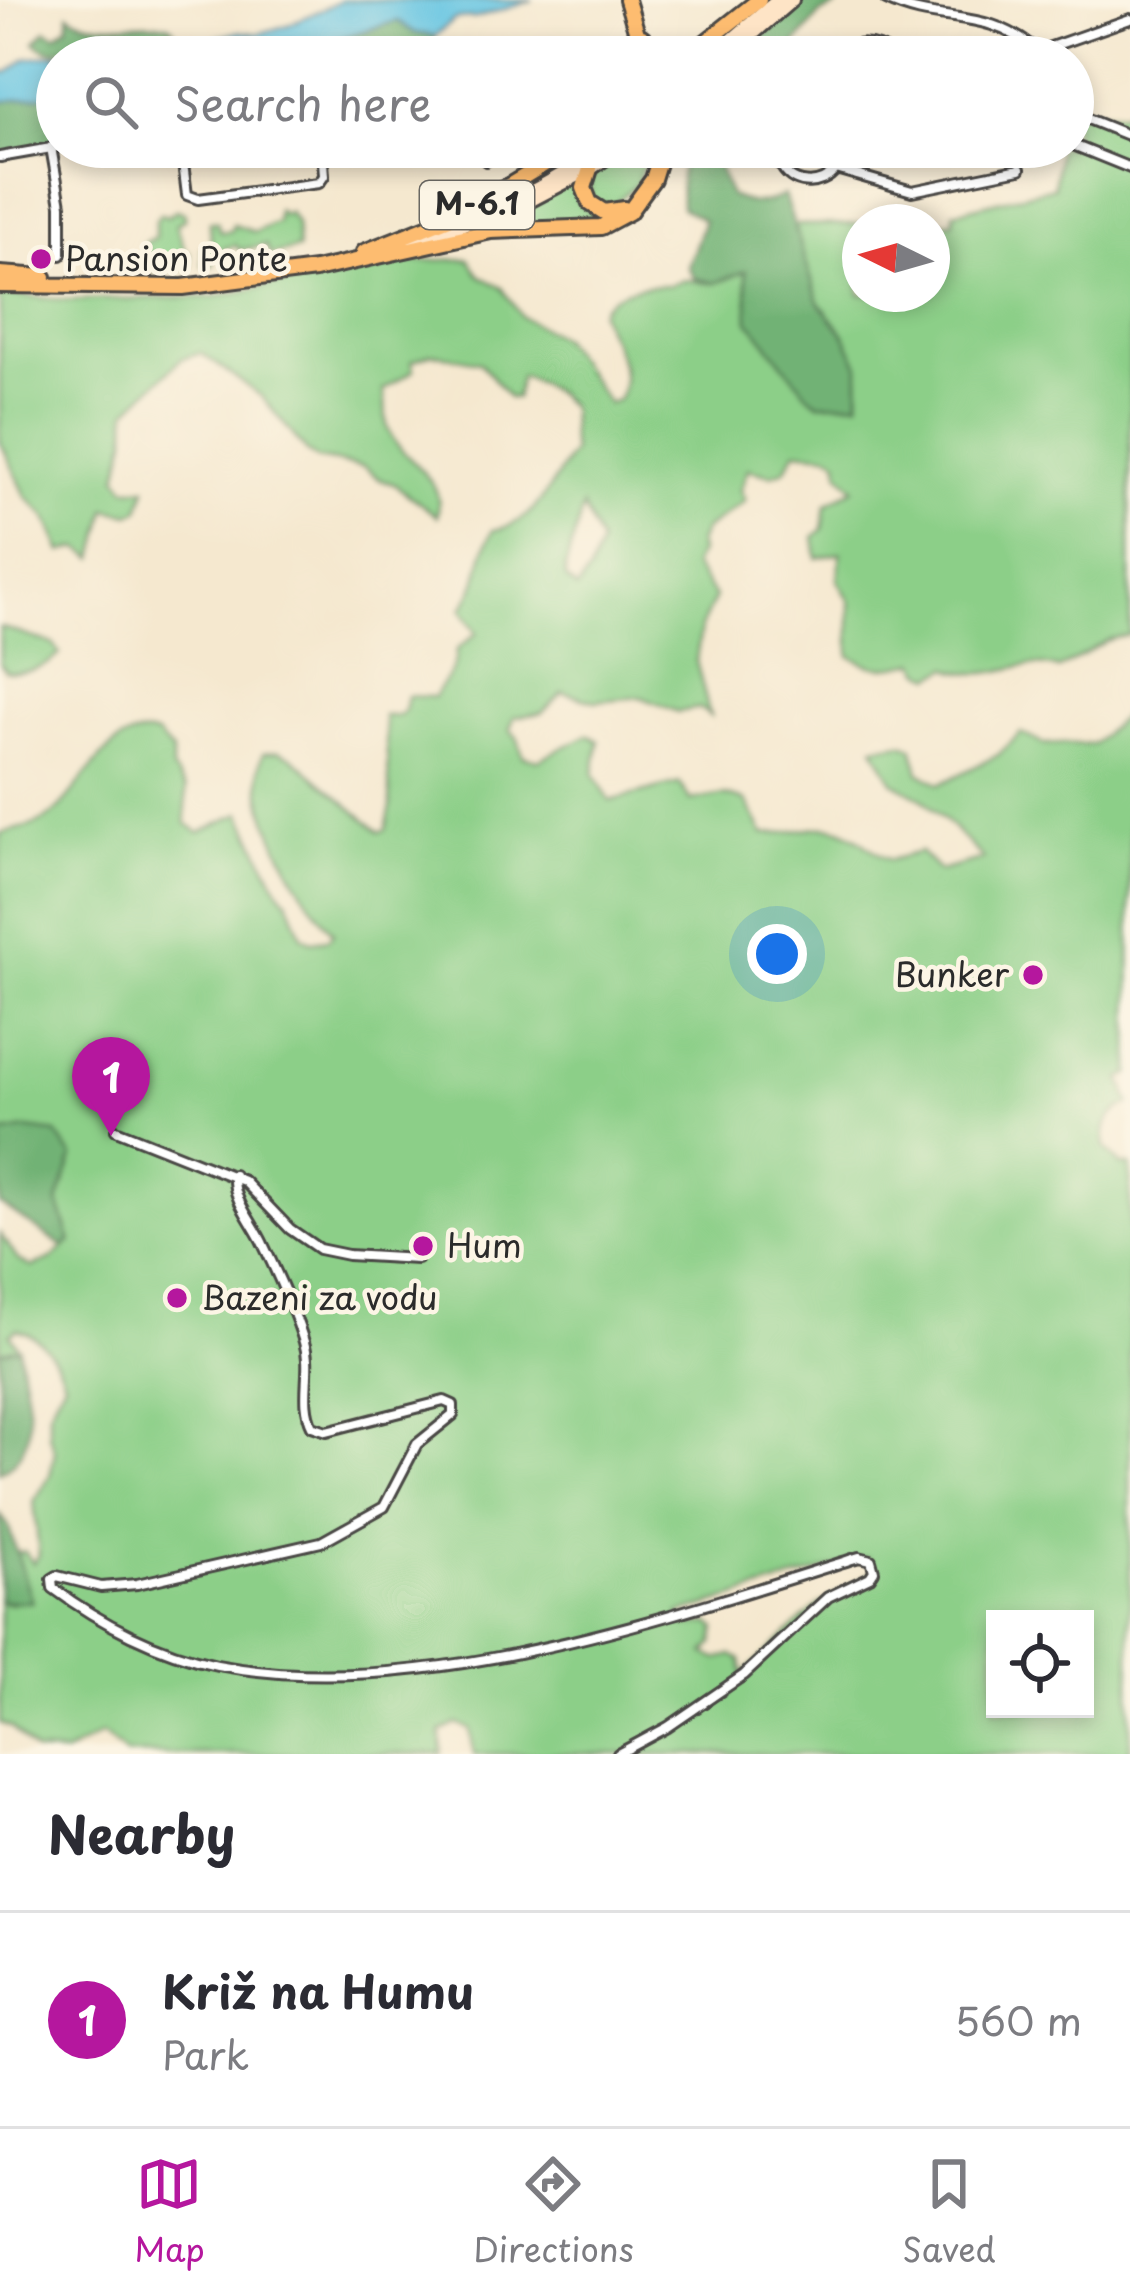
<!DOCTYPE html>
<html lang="en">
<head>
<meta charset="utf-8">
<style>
  :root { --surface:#fff; --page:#f7f7f7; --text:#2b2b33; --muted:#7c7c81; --line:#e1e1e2; --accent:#b5179e }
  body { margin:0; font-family:"Playpen Sans",sans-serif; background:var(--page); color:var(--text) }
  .controls { position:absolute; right:36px; bottom:36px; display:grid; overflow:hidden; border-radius:0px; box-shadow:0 6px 18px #0003 }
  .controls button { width:108px; height:108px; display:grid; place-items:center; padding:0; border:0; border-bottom:3px solid var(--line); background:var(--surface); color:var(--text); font:60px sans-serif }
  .compass { position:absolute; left:842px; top:204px; width:108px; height:108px; border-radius:50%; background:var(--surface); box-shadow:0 6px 18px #0003; rotate:275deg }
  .you { position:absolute; left:777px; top:954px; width:42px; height:42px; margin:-30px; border:9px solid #fff; border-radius:50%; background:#1a73e8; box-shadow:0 0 0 18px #1a73e833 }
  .badge { display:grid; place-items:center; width:78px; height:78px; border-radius:50%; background:var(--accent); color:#fff; font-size:39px; font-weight:700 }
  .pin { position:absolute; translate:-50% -99px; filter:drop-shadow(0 3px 6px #0008) }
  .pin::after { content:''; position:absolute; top:63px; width:42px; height:36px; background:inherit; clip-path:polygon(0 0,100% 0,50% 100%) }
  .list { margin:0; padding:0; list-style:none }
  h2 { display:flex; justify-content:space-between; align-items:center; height:156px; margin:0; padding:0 48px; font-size:51px }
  h2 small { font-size:39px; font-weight:400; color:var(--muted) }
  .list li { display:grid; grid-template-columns:78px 1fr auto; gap:36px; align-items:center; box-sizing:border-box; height:216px; padding:0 48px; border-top:3px solid var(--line) }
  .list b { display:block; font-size:45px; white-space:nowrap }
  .list p { margin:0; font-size:39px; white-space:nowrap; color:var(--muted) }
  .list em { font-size:39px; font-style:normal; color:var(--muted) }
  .icon { flex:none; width:66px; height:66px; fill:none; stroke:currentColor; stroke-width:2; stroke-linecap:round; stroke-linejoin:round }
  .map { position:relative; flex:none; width:1130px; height:1754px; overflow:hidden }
  .search { position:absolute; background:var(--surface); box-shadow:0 6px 18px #0003; left:36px; right:36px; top:36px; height:132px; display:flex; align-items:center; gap:30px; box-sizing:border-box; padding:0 42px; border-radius:66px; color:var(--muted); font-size:45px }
  .sheet { height:372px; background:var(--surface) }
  nav { display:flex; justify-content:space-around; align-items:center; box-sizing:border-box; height:168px; border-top:3px solid var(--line); background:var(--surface); font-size:33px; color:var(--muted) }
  nav a { display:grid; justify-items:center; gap:6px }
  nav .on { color:var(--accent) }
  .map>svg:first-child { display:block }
  .green { fill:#8ccf88; stroke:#5c7d5a; stroke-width:3; fill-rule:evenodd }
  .forest { fill:#71b274; stroke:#4e6e50; stroke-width:3 }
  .water { fill:#64c4e2; stroke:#487886; stroke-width:3 }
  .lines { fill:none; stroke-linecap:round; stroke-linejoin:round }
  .street-casing { stroke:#494744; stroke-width:14 }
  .secondary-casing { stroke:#494744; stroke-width:18 }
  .primary-casing { stroke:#494744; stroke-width:20 }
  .street { stroke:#fff; stroke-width:8 }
  .secondary { stroke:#fee4c6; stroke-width:12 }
  .primary { stroke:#fdbc70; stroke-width:14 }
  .poi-dot { fill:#b5179e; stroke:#fcf5e5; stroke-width:4.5 }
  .labels { text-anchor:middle; stroke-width:9; stroke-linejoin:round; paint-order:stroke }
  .shield { fill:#fcf5e5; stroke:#6a6863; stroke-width:3 }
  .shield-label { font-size:30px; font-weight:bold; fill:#2b2b2b }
  .poi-label { font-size:33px; fill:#2b2b2b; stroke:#fcf5e5; text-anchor:start }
</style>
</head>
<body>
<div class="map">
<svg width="1130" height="1754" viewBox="0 0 1130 1754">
  <rect width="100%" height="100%" fill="#fcf5e5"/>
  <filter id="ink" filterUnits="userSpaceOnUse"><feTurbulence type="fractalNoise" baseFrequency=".00833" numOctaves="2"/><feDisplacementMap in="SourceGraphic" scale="24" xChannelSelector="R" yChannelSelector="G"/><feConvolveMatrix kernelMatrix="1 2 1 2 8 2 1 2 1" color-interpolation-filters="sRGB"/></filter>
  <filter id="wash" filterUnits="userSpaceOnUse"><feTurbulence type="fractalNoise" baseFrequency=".004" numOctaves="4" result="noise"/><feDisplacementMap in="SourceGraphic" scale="48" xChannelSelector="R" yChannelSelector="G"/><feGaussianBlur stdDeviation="2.7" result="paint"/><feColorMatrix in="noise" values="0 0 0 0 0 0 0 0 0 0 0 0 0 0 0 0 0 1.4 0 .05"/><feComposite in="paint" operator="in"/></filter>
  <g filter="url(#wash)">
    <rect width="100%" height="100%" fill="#f5e8cf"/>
    <path class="green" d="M1073,110L1130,113V635L1110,639L1059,669C1016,655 996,685 949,668L933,676L923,671L917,662C887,668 879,672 850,656V602L838,580L841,553L817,558L814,537L823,529L826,505L854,488L840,473L838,460L829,454L796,451L785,470L771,475L748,469L740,490L745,501L704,530L698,542L700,552L693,566L715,597L701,627L696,661L710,716L700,708L678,712L641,697L594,701L563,692L542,713L514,717L510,729L518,739L523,756L538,760L588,735L599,741L594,774L610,801L680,783L690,801L724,795L746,801L763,833C788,837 816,821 840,829C858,835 872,852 890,860L920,852L939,871L984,859L922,798L893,782L874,747L903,743L913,747L919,772L940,784L998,755L1021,733L1043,744H1093L1130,710V1074L1121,1078L1130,1104C1108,1113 1103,1126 1105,1148L1121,1165H1130V1754H474L470,1729L457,1724L441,1732L442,1754H125L102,1734L65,1754L35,1752L11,1727L0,1723V1601L11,1604L26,1583L14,1553L25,1552L33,1563L39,1555L34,1501L50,1476L55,1451L49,1435V1411L64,1381C57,1357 41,1336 17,1329L10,1334L19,1347L0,1352V1234L18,1260L32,1267L50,1260L70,1242L58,1202L64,1175L1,1134L0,1143V834C15,828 33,828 46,819C82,795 105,723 157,735L172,752V769L186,789V823L199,832L241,813L277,887L288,900L302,936L311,941L328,939L333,933C300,891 245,808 263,753L279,751L292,757L380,832L386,829L391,806L384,716H398L404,711L407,696L434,697C444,679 456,673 456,650L477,633L462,609C485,577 476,561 493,530C536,524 552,482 573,451C567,433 573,423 570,411C565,394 535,380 520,376L516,398H509L480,362L432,353L412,361L414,370L383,390C388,406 382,422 392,437C408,465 447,479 437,516L394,484L378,478L364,467L317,459L307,452L261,396L201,353L181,359L127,411V439L118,476L126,488H146L139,510L130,514L107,509L95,558L79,548L62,552L47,518L26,496L0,441V294L68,300L212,297L389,262L469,259L479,275L502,288L522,317L561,338L608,403L618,400C634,367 610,343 600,312C612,287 646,285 670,285C688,275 696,284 714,283C723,282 737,274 746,270L749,321L819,403L859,402C863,344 840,343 817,299C806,277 802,249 795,225L860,224V294H932V223L953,222L954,212L1054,187L1058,147H1073ZM583,507L600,544L589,572L577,589L566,579L565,568ZM868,1557L874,1571L819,1605L743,1674L741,1660L732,1655L717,1659L705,1654L713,1644L716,1628L710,1623L686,1626L679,1614ZM995,1619H1085V1709H995Z
      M626,147H650L637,184L613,205L592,202L589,177Z
      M576,180C573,201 586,213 605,217L584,222L486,227Z
      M176,210L184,213V219L176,225L186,252L190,253L191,266L153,272L155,256L144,248L145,242L155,238V222L160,214L168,216Z
      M278,210L284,215L289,212L296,224L298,249L270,255L266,245L239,250L236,245L210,253L213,265L203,266L202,247L211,242L210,222H217L220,232L231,231L233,225L255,232L277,222Z
      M0,627L53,644L60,654C47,668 23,676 5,671L0,662Z"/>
    <path class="forest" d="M804,0H838L836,7L820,14L786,56L766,53L759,42L764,35Z
      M69,14C100,35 138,18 171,26L176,34L162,47C135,38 106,47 78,40C63,50 49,57 35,42L46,30L56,35L68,26Z
      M397,21L415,33L435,36L432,57H280Z
      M44,93L57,94V147L0,157V102Z
      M687,147H718L717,164L730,196C751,205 763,206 784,195L819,302L844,334L859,365V402L819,403L809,396L749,321L746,271L715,283L694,278L688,267L704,220L681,207L680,175Z
      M26,1129L56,1133L73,1157L58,1202L71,1242L63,1247L0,1204L1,1134Z
      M19,1347C22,1388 48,1445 0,1472V1352Z
      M0,1515L8,1525L32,1602L0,1601Z"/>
    <path class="water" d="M343,0H533L477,18L455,19L435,36L415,33L397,21L279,57H118L171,50L239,32L258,34L288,25Z
      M58,54L78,57H57V94L0,102V74L9,72L26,58Z"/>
  </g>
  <g filter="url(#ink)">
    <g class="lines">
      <defs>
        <path id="street" d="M886,0C943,27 982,5 1038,51
          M826,54C855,42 871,39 898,57
          M1022,57L1130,19
          M1073,113L1130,136
          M1073,145L1130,168
          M51,147L61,205V255
          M181,147L187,195L198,199L319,183L324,176L322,147
          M479,147L486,161
          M529,147L543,162
          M784,147L780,163C790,187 821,189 836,169
          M260,152L315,147
          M0,157L57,147
          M828,157L898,147
          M836,169L912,191L1020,169
          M116,1130L244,1181L290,1229L319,1249L348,1255L417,1259
          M234,1175C232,1200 253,1222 263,1244C278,1275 294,1309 304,1342C313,1370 299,1400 312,1426L327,1431L444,1401L453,1405V1415L417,1444L384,1507L321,1542L137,1584L101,1587L57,1576L52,1579L53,1588C100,1623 158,1653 217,1665C419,1704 667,1617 859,1557L871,1560L874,1571L870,1577L828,1597L744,1675L668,1727L618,1754"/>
        <path id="secondary" d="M712,57L778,0
          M726,57L792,0
          M512,210L590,169L622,147
          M393,246C470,229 541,189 606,147"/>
        <path id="primary" d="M627,0L644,57
          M642,37L661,57
          M679,57L697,49L759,0
          M590,169L584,188L590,203L604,212L624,209
          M364,252L467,211L573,147
          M0,274L44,277
          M0,285L183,287L315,270L491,231L601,227L629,212L653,179L663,147"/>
      </defs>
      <use href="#street" class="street-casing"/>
      <use href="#secondary" class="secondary-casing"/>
      <use href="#primary" class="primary-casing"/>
      <use href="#street" class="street"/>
      <use href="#secondary" class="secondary"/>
      <use href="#primary" class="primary"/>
    </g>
  </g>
  <g class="poi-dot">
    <circle cx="41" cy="259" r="12"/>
    <circle cx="1033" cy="975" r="12"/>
    <circle cx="423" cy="1246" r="12"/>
    <circle cx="177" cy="1298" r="12"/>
  </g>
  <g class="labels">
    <rect class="shield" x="420" y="181" width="114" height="48" rx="9"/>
    <g class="shield-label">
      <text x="477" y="215">M-6.1</text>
    </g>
    <g class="poi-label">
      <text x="65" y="271">Pansion Ponte</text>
      <text x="1009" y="987" text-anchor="end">Bunker</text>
      <text x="447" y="1258">Hum</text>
      <text x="201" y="1310">Bazeni za vodu</text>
    </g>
  </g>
</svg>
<div class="controls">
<button><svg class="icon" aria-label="locate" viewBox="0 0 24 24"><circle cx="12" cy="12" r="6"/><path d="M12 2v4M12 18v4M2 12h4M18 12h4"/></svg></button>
</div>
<svg class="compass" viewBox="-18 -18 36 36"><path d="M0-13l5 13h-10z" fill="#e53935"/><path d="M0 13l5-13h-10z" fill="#7c7c81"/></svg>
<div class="you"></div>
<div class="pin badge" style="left:111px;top:1136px">1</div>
<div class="search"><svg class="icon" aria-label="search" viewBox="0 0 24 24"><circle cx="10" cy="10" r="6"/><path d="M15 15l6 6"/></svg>Search here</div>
</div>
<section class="sheet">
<h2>Nearby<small></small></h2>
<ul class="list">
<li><span class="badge">1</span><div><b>Križ na Humu</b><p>Park</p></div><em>560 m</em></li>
</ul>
</section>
<nav>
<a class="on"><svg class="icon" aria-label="map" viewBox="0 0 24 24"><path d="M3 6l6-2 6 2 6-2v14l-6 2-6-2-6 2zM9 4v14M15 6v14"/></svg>Map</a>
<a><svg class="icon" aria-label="directions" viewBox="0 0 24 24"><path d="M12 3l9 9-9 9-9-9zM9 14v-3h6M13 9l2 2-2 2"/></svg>Directions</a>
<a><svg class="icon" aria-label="saved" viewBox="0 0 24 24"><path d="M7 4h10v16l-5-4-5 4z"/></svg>Saved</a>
</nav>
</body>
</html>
